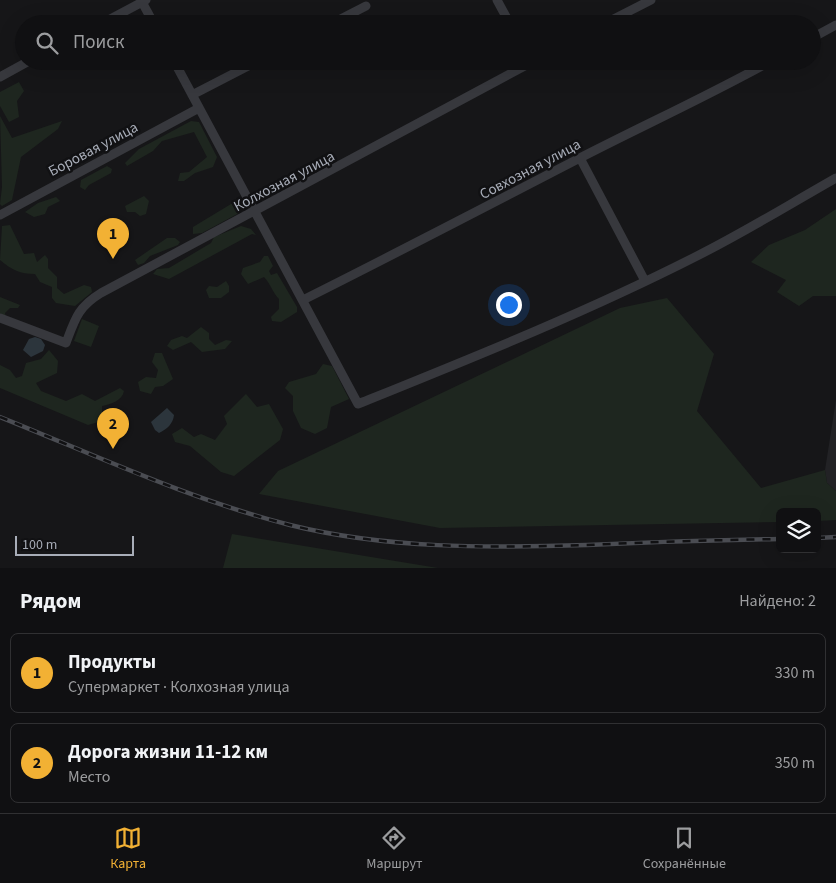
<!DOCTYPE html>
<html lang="ru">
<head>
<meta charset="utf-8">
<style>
  :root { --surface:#101012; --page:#1e1e20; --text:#f1f3f6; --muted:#9c9d9f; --line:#303032; --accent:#f2b134 }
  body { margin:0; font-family:"Source Sans 3",sans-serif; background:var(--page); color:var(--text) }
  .controls { position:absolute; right:15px; bottom:15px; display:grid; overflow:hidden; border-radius:8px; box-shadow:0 5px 20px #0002 }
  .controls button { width:45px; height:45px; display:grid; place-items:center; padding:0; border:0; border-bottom:1px solid var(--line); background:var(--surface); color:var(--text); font:25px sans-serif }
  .scale { position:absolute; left:15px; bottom:12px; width:119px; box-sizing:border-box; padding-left:5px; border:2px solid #a8adb8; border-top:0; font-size:14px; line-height:18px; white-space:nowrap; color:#a8adb8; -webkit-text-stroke:4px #111113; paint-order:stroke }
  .you { position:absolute; left:508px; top:304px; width:18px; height:18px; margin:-12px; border:4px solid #fff; border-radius:50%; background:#1a73e8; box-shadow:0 0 0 8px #1a73e833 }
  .badge { display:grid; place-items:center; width:32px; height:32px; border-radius:50%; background:var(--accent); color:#111; font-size:16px; font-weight:700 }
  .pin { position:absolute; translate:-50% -41px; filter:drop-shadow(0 1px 2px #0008) }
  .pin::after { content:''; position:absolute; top:26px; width:18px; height:15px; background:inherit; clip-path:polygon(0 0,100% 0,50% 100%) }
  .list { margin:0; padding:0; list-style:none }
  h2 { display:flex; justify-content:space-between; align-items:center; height:65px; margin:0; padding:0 20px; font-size:21px }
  h2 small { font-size:16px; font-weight:400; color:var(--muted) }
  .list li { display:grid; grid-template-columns:32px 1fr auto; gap:15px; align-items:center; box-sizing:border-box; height:80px; margin:0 10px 10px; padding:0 10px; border:1px solid var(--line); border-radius:8px }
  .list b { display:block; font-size:19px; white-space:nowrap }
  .list p { margin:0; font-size:16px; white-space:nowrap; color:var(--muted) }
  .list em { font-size:16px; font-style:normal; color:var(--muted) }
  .icon { flex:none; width:28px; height:28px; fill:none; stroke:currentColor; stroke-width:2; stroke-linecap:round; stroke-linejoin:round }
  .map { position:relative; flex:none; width:836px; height:568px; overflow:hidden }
  .search { position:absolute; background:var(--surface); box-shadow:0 5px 20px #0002; left:15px; right:15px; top:15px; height:55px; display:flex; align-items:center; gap:12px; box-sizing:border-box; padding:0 18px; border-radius:28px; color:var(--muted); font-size:19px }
  .sheet { height:245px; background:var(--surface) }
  nav { display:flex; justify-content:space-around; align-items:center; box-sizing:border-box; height:70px; border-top:1px solid var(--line); background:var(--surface); font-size:14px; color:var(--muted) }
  nav a { display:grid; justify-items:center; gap:2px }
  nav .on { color:var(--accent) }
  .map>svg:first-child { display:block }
  .built { fill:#222225 }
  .green { fill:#1e261f }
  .water { fill:#2c353c }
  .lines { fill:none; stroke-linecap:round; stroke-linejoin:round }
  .minor { stroke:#37383d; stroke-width:9 }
  .rail-casing { stroke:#4a4c52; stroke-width:4.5 }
  .rail { stroke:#111113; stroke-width:2.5; stroke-dasharray:8; stroke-linecap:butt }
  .labels { text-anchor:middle; stroke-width:5; stroke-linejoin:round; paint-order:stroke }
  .street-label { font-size:15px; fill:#a8adb8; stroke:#111113 }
</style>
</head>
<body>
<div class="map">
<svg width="836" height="568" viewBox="0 0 836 568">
  <rect width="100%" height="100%" fill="#161618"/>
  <path class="built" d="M836,400V491L827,483L825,470Z"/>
  <path class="green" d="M19,82L24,91L17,101L19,117L9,122L0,106V92Z
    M0,116L12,138L62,121L58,129L21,157L12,200L2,206L0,204L2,187Z
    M191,121L199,122L217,157L213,167L195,173L184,181H178L180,173L189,172L207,157L194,132L162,141L153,151L127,166L125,163L139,149Z
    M107,166L112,169L111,173L89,185L85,190L80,187L81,180Z
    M144,196L149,201L146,214L140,216L135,212H127L125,206Z
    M56,197L60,201L48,207L45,214L34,217L25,212L38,203Z
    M236,201L241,207L239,213L202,233L193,234V227Z
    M836,209V296H813L799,306L777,292L786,280L751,262L769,245L805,230Z
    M10,225L24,254L34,253L37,262L45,255L48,259V268L57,277V288L64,294L84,285L91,287L92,292L75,306L56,303L52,298V287L40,282L35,274C20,274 12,270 0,260L2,226Z
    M241,226L251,229L256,235L252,234L169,279L153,274L157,269L169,268L211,243L214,237Z
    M167,238H175L180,242L178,245L150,256L144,263L138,265L135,260Z
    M264,256H268L273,266L269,271L271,275L277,273L297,307V312L281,322L272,321L271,317L279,309V299C272,292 271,284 264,277L248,284L241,274L243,268L260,262Z
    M226,281L229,286V292L221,298H209L206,290L209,286L217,287Z
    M0,297L20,305L18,308H10L5,313L6,318L0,317Z
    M667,298L714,354L697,411L761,488L825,470L827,483L836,491V520L817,521V512H780V522L440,528L259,494L278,471L620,308Z
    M82,319L99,326L91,347L74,341Z
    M201,327L209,333V339L215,345L226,340L232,341L225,349L202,352L191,342L173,350L167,346L171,340L182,336L187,338Z
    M49,350L58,361L57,373L36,383L41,391L66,401L82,394L95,401L120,388L124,391C122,401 111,404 102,406V421L88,425L0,388V365L10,370L16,378L22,376L26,363L41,359Z
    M155,353H162L173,379L163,386L155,387L151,394L140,391L138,382L146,377L156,378L158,370L152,362Z
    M323,364L332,366L349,399L331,407L327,428L315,434L301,428L293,411V396L285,388L289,382L316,374Z
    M246,394L257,407L269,404L283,429L280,440L234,476L221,472L190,446L175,442L172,434L182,428L194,437L201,434L215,440L227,424L224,416Z
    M232,534L438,568H223Z"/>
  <path class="water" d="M35,337L41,339L45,345L43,351L31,357L23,350L29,339Z
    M167,408L174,415C173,424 167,429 159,433L155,430L151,422Z"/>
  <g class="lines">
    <path class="minor" d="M497,0L510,24
      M142,2L154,24
      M101,24L146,0
      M331,24L366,6
      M604,24L651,0
      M812,38L836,25
      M174,61L358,404C472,358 587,312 697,256C745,232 790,204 836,178
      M0,77L29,61
      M192,95L258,61
      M580,158L645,281
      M0,215L199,108
      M303,300C395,254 487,206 578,159C642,126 708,96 771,61
      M0,318L66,343C75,319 78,307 101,293L534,61"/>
    <defs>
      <path id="rail" d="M0,417C95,455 191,500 290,525C387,549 488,548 587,545C651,542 715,540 780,539
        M817,538L836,537"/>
    </defs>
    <use href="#rail" class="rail-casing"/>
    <use href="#rail" class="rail"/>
  </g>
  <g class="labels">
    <g class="street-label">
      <text transform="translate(93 149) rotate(-28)" y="5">Боровая улица</text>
      <text transform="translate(530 169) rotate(-28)" y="5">Совхозная улица</text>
      <text transform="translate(284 181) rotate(-28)" y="5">Колхозная улица</text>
    </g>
  </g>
</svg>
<div class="controls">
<button><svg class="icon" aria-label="layers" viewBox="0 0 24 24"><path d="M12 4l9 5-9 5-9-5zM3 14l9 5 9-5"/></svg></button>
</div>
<div class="scale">100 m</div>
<div class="you"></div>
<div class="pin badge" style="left:113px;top:259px">1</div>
<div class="pin badge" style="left:113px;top:449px">2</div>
<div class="search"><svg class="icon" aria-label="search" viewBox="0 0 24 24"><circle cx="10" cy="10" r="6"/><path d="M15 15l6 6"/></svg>Поиск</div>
</div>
<section class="sheet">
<h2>Рядом<small>Найдено: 2</small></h2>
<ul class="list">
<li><span class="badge">1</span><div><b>Продукты</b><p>Супермаркет · Колхозная улица</p></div><em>330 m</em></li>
<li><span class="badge">2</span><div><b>Дорога жизни 11-12 км</b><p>Место</p></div><em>350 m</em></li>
</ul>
</section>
<nav>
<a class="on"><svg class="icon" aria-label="map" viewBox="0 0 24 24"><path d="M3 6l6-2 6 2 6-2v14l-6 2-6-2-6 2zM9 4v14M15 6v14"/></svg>Карта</a>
<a><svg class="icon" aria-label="directions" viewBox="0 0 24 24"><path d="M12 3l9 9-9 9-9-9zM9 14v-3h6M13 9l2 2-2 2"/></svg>Маршрут</a>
<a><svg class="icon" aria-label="saved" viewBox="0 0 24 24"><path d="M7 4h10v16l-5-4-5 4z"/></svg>Сохранённые</a>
</nav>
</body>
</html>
